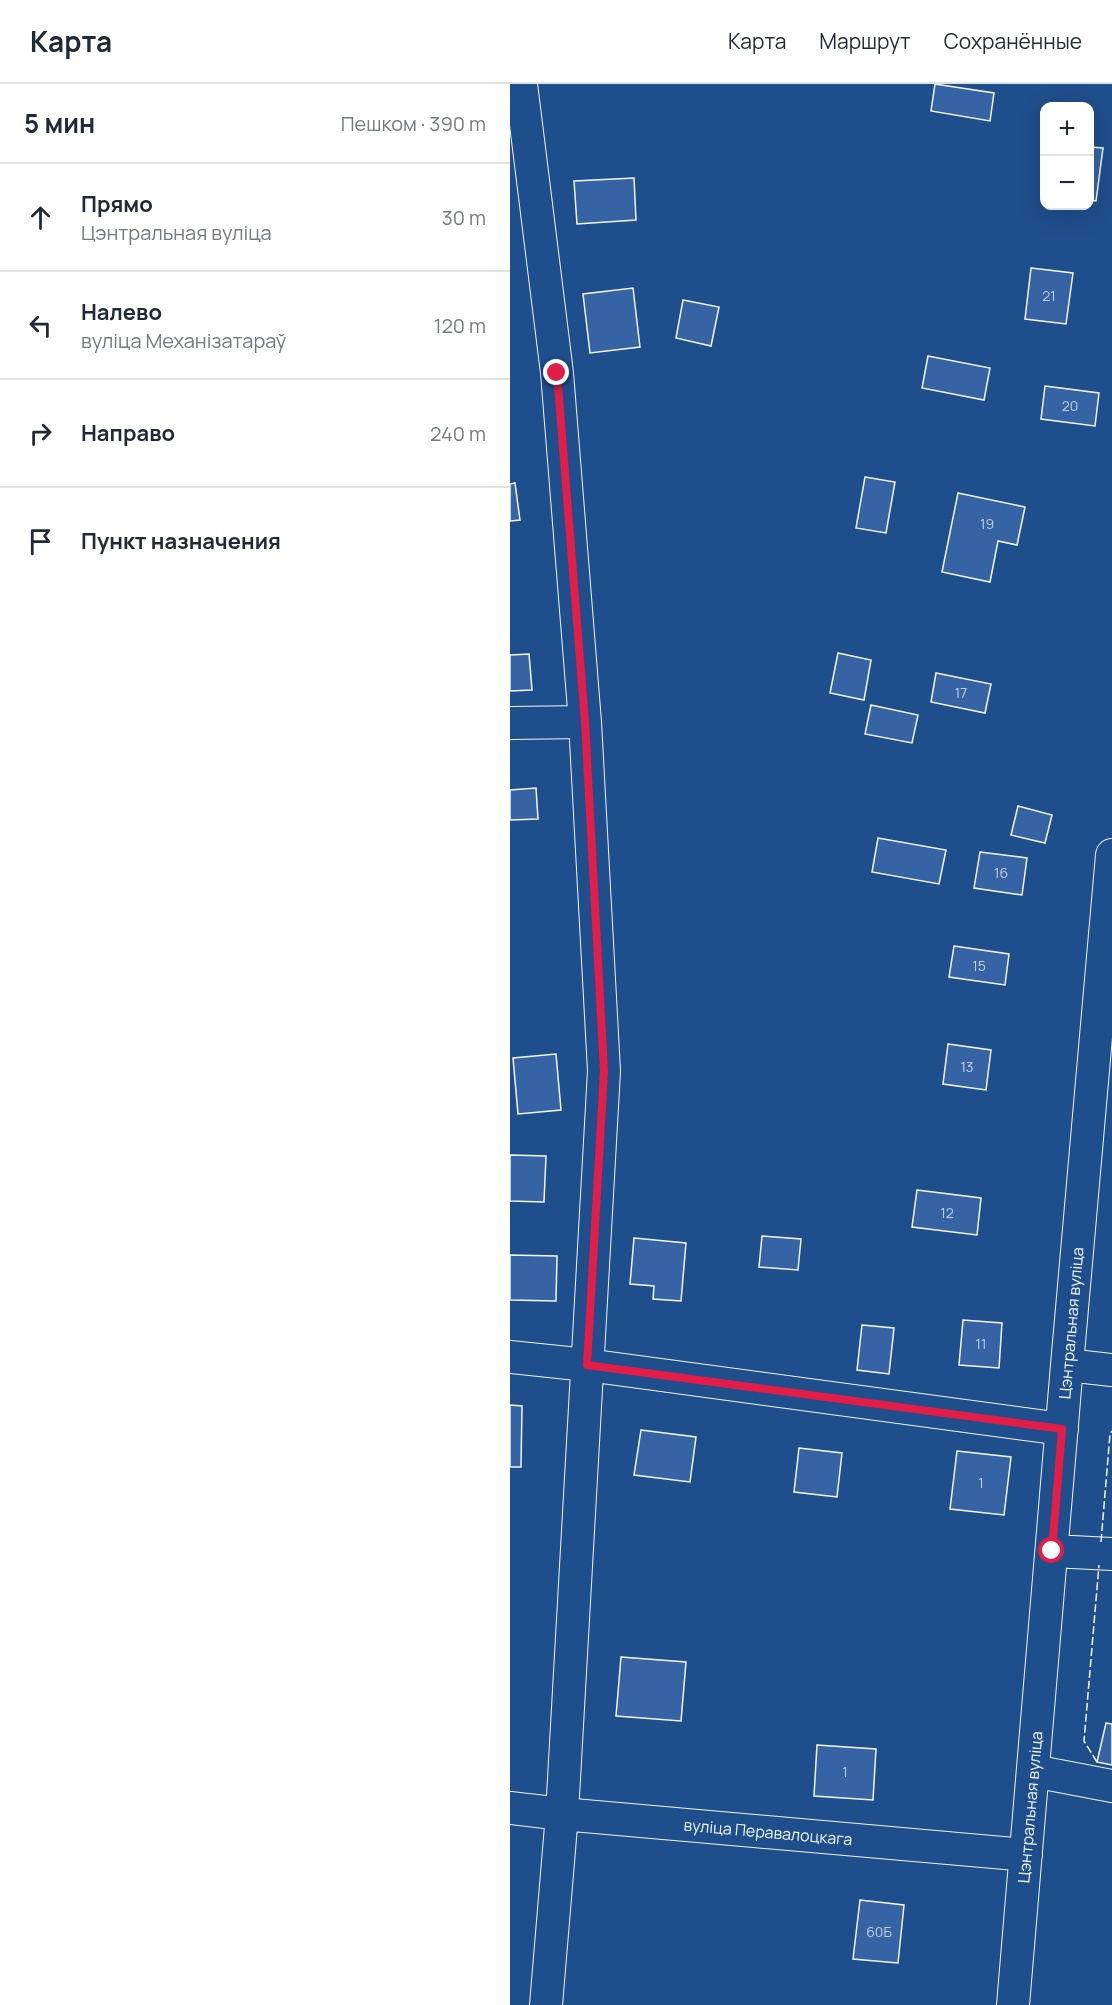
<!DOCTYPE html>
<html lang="ru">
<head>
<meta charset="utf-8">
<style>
  :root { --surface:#fff; --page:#f2f2f3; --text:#1f2937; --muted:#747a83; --line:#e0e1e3 }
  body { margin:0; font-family:Manrope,sans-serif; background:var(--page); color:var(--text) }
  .controls { position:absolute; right:18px; top:18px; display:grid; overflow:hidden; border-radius:12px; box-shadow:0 6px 24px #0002 }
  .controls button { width:54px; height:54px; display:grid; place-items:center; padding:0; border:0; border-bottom:2px solid var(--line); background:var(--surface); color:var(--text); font:30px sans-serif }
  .stop { position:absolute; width:18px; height:18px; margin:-14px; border:4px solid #e11d48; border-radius:50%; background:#fff }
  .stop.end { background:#e11d48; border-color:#fff; box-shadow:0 2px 6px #0008 }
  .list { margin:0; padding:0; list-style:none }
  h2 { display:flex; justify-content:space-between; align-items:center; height:78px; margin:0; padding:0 24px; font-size:26px }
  h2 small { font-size:20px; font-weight:400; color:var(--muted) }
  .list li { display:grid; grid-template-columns:39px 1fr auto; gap:18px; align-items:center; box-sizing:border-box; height:108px; padding:0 24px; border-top:2px solid var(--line) }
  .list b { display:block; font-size:22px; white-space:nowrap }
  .list p { margin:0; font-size:20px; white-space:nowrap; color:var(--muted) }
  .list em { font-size:20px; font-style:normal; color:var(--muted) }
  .icon { flex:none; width:33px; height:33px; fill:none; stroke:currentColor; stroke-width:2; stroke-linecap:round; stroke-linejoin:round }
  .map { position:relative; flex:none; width:602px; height:1921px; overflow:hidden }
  header { display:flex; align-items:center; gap:36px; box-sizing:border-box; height:84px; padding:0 30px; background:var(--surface); border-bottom:2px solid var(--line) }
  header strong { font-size:28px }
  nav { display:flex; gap:33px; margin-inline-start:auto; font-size:21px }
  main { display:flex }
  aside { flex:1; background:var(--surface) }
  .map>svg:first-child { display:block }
  .building { fill:#3563a3; stroke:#f2f6ff; stroke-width:1.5 }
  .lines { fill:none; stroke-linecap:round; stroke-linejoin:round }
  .minor-casing { stroke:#f2f6ff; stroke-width:34 }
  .minor { stroke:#1f4e8c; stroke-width:32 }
  .fence { stroke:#f2f6ff; stroke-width:1.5; stroke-dasharray:8 3; stroke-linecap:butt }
  .route { stroke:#e11d48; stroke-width:8 }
  .labels { text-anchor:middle; stroke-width:4.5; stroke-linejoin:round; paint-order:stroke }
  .number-label { font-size:14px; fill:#c3d1e8 }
  .street-label { font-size:16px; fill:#f2f6ff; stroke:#1f4e8c }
</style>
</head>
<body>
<header>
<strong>Карта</strong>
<nav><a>Карта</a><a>Маршрут</a><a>Сохранённые</a></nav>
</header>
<main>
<aside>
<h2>5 мин<small>Пешком · 390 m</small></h2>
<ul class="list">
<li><svg class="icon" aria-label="ahead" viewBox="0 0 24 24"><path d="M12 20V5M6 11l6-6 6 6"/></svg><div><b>Прямо</b><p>Цэнтральная вуліца</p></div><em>30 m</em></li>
<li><svg class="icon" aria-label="left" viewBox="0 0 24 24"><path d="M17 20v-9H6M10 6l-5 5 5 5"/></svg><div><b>Налево</b><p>вуліца Механізатараў</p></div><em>120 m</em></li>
<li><svg class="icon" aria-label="right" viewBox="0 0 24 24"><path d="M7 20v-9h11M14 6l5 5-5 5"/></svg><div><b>Направо</b></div><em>240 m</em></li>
<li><svg class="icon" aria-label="arrive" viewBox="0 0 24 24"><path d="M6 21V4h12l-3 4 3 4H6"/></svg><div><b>Пункт назначения</b></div></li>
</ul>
</aside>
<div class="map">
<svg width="602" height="1921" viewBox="0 0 602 1921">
  <rect width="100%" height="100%" fill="#1f4e8c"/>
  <path class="building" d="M425,0L484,9L480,37L421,27Z
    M580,63L593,64L586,117L580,116Z
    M124,94L126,136L67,140L64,97Z
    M521,184L563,189L556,240L515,235Z
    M123,204L130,263L80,269L73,210Z
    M173,216L209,223L201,262L166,254Z
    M418,272L480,284L474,316L412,304Z
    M535,302L589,309L585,342L531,335Z
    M355,393L385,398L376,449L346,444Z
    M5,399L10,436L0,437V400Z
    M448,409L515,423L507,461L488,457L480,498L432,488Z
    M328,569L361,576L354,616L320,609Z
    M19,570L22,606L0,607V571Z
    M426,589L481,600L475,629L421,618Z
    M361,621L408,631L402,659L355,650Z
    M26,704L28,735L0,736V706Z
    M508,722L542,731L535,759L501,751Z
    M368,754L436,766L429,800L362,788Z
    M470,768L517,774L512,811L464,804Z
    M444,862L499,870L495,901L439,893Z
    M438,960L481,966L476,1006L433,1000Z
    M46,970L51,1026L8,1030L3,974Z
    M0,1071L36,1072L34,1118L0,1117Z
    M407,1106L471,1114L467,1151L402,1143Z
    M252,1152L291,1155L288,1186L249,1183Z
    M124,1154L176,1159L171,1217L143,1215L144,1202L120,1200Z
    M0,1171L47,1172L46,1217L0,1216Z
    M453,1236L492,1239L489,1284L449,1281Z
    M352,1241L384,1244L379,1290L347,1286Z
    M0,1321L12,1322L11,1383H0Z
    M131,1346L186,1353L180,1398L124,1391Z
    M289,1364L332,1369L327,1413L284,1408Z
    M447,1367L501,1373L494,1431L440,1425Z
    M111,1573L176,1578L171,1637L106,1632Z
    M596,1639L602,1640V1681L587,1678Z
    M307,1661L366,1665L363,1716L304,1712Z
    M350,1816L394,1821L388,1879L343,1875Z"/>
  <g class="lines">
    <defs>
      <path id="minor" d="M11,0L47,289L75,638L94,987L52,1730L36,1921
        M0,639L75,638
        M0,1273L77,1281L552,1345
        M557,1281L602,1286
        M542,1467L602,1470
        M523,1687L602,1702
        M0,1724L52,1730L516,1771
        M503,1921L557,1281L602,771"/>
    </defs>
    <use href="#minor" class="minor-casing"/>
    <use href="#minor" class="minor"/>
    <path class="fence" d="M591,1458L600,1350L602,1347
      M587,1678L574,1657L589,1481"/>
  </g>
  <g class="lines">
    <path class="route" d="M47,289L75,638L94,987L77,1281L552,1345L542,1467"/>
  </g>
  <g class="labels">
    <g class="number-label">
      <text x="539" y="217">21</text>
      <text x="560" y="327">20</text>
      <text x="477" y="445">19</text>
      <text x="451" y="614">17</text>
      <text x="491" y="794">16</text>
      <text x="469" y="887">15</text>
      <text x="457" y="988">13</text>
      <text x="437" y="1134">12</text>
      <text x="471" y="1265">11</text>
      <text x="471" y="1404">1</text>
      <text x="335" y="1693">1</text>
      <text x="369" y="1853">60Б</text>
    </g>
    <g class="street-label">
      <text transform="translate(561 1239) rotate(-85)" y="6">Цэнтральная вуліца</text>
      <text transform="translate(520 1723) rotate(-85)" y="6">Цэнтральная вуліца</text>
      <text transform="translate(258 1748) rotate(5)" y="6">вуліца Перавалоцкага</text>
    </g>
  </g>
</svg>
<div class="controls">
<button>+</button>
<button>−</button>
</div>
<div class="stop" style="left:542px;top:1467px"></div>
<div class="stop end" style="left:47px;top:289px"></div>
</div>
</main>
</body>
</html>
